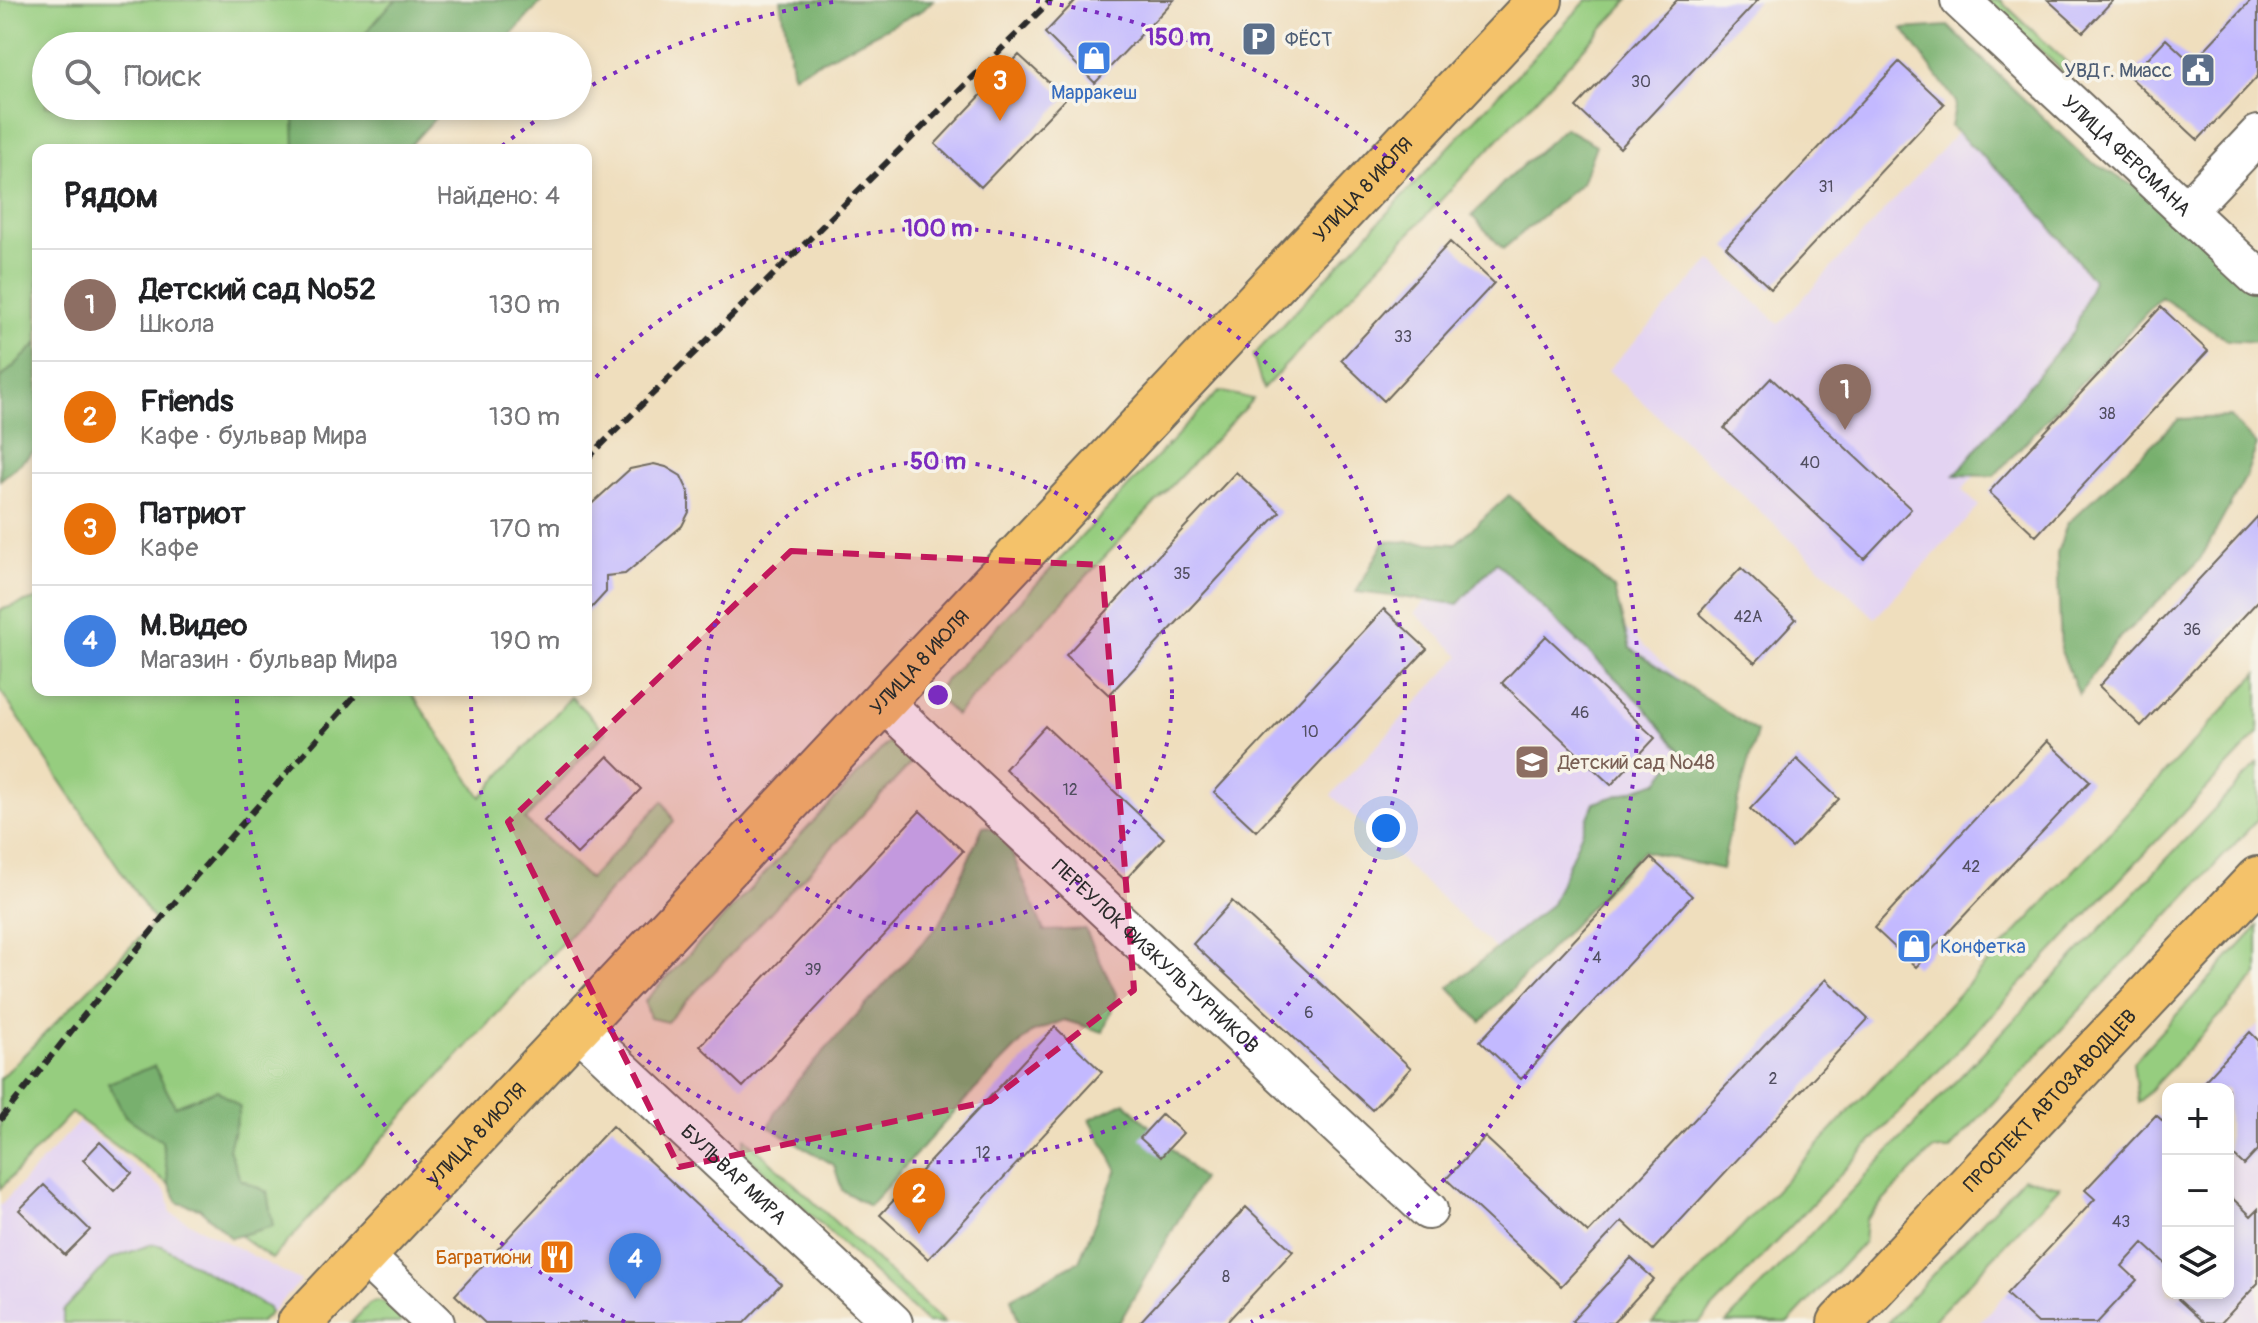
<!DOCTYPE html>
<html lang="ru">
<head>
<meta charset="utf-8">
<style>
  :root { --surface:#fff; --page:#f2f2f2; --text:#202124; --muted:#757577; --line:#e0e0e0; --accent:#0b8043 }
  body { margin:0; font-family:Pangolin,sans-serif; background:var(--page); color:var(--text) }
  .controls { position:absolute; right:24px; bottom:24px; display:grid; overflow:hidden; border-radius:16px; box-shadow:0 4px 12px #0003 }
  .controls button { width:72px; height:72px; display:grid; place-items:center; padding:0; border:0; border-bottom:2px solid var(--line); background:var(--surface); color:var(--text); font:40px sans-serif }
  .you { position:absolute; left:1386px; top:828px; width:28px; height:28px; margin:-20px; border:6px solid #fff; border-radius:50%; background:#1a73e8; box-shadow:0 0 0 12px #1a73e833 }
  .badge { display:grid; place-items:center; width:52px; height:52px; border-radius:50%; background:var(--accent); color:#fff; font-size:26px; font-weight:700 }
  .pin { position:absolute; translate:-50% -66px; filter:drop-shadow(0 2px 4px #0008) }
  .pin::after { content:''; position:absolute; top:42px; width:28px; height:24px; background:inherit; clip-path:polygon(0 0,100% 0,50% 100%) }
  .list { margin:0; padding:0; list-style:none }
  h2 { display:flex; justify-content:space-between; align-items:center; height:104px; margin:0; padding:0 32px; font-size:34px }
  h2 small { font-size:26px; font-weight:400; color:var(--muted) }
  .list li { display:grid; grid-template-columns:52px 1fr auto; gap:24px; align-items:center; box-sizing:border-box; height:112px; padding:0 32px; border-top:2px solid var(--line) }
  .list b { display:block; font-size:30px; white-space:nowrap }
  .list p { margin:0; font-size:26px; white-space:nowrap; color:var(--muted) }
  .list em { font-size:26px; font-style:normal; color:var(--muted) }
  .icon { flex:none; width:44px; height:44px; fill:none; stroke:currentColor; stroke-width:2; stroke-linecap:round; stroke-linejoin:round }
  .map { position:relative; flex:none; width:2258px; height:1323px; overflow:hidden }
  .search { position:absolute; background:var(--surface); box-shadow:0 4px 12px #0003; left:32px; top:32px; width:560px; height:88px; display:flex; align-items:center; gap:20px; box-sizing:border-box; padding:0 28px; border-radius:44px; color:var(--muted); font-size:30px }
  .panel { position:absolute; background:var(--surface); box-shadow:0 4px 12px #0003; left:32px; top:144px; width:560px; height:552px; border-radius:16px }
  .map>svg:first-child { display:block }
  .built { fill:#e3d3f2 }
  .green { fill:#96cd7f; stroke:#607c55; stroke-width:2 }
  .forest { fill:#78b06e; stroke:#526e4c; stroke-width:2 }
  .building { fill:#c3b9ff }
  .lines { fill:none; stroke-linecap:round; stroke-linejoin:round }
  .minor-casing { stroke:#706a5e; stroke-width:42 }
  .major-casing { stroke:#706a5e; stroke-width:48 }
  .minor { stroke:#fff; stroke-width:38 }
  .major { stroke:#f4c26a; stroke-width:44 }
  .rail { stroke:#2b2b2b; stroke-width:6; stroke-dasharray:12 6; stroke-linecap:butt }
  .marked { fill:#c2185b; fill-opacity:0.2; stroke:#c2185b; stroke-width:6; stroke-dasharray:16 10; stroke-linejoin:round }
  .ring { fill:none; stroke:#7b2cbf; stroke-width:4; stroke-dasharray:4 8 }
  .labels { text-anchor:middle; stroke-width:7; stroke-linejoin:round; paint-order:stroke }
  .number-label { font-size:16px; fill:#514e60 }
  .service-label { font-size:20px; fill:#4e5e75; stroke:#f7f3e8; text-anchor:start }
  .shop-label { font-size:20px; fill:#366cbe; stroke:#f7f3e8 }
  .street-label { font-size:20px; fill:#2b2b2b; stroke:#f7f3e8 }
  .education-label { font-size:20px; fill:#785e54; stroke:#f7f3e8; text-anchor:start }
  .food-label { font-size:20px; fill:#c56008; stroke:#f7f3e8; text-anchor:end }
  .centre { fill:#7b2cbf; stroke:#f7f3e8; stroke-width:4 }
  .ring-label { font-size:24px; text-anchor:middle; font-weight:bold; fill:#7b2cbf; stroke:#f7f3e8; stroke-width:7; stroke-linejoin:round; paint-order:stroke }
</style>
</head>
<body>
<div class="map">
<svg width="2258" height="1323" viewBox="0 0 2258 1323">
  <rect width="100%" height="100%" fill="#f7f3e8"/>
  <filter id="ink" filterUnits="userSpaceOnUse"><feTurbulence type="fractalNoise" baseFrequency=".0125" numOctaves="2"/><feDisplacementMap in="SourceGraphic" scale="16" xChannelSelector="R" yChannelSelector="G"/><feConvolveMatrix kernelMatrix="1 2 1 2 8 2 1 2 1" color-interpolation-filters="sRGB"/></filter>
  <filter id="wash" filterUnits="userSpaceOnUse"><feTurbulence type="fractalNoise" baseFrequency=".006" numOctaves="4" result="noise"/><feDisplacementMap in="SourceGraphic" scale="32" xChannelSelector="R" yChannelSelector="G"/><feGaussianBlur stdDeviation="1.8" result="paint"/><feColorMatrix in="noise" values="0 0 0 0 0 0 0 0 0 0 0 0 0 0 0 0 0 1.4 0 .05"/><feComposite in="paint" operator="in"/></filter>
  <g filter="url(#wash)">
    <rect width="100%" height="100%" fill="#efdebd"/>
    <path class="built" d="M1966,123L2146,292L1962,490L1979,506L1875,618L1608,370L1711,260L1779,324Z
      M1505,516L1734,730L1514,966L1331,795L1460,656L1415,613Z
      M2258,1024V1323H1979L2168,1120V1293H2228V1089H2197Z
      M79,1122L167,1192L171,1213L301,1281L261,1323H0V1206Z"/>
    <path class="green" d="M0,0H540L487,46H46V106H418L369,150H38V436L0,469Z
      M1587,0H1629L1263,389L1253,356Z
      M1986,0H2000L2076,71L2070,78Z
      M1219,391L1253,399L956,715L933,694Z
      M38,598V690H409L481,797L571,697L606,732L525,820L589,879L663,801L674,821L272,1259L71,1113L0,1189V1079L155,922L0,690V610Z
      M2258,673V734L1699,1323H1652Z
      M893,737L916,758L667,1022L650,1018L645,1001Z
      M2258,763V819L1949,1150H1932L1866,1219L1864,1242L1788,1323H1726Z
      M2258,926V975L2138,1103L2133,1062Z
      M745,1138L944,1323H927L742,1151Z
      M2023,1178L2060,1186L1931,1323H1887Z
      M152,1244L162,1246L268,1308L270,1313L260,1323H63V1311L111,1259Z
      M377,1301L385,1303L402,1320L399,1323H351L369,1304Z"/>
    <path class="forest" d="M397,0H543L501,46H354L390,5Z
      M781,0H933L923,10L793,75Z
      M1948,26L2085,158L2164,203L2258,287V342L2227,340L2161,297L1994,476L1955,475L2074,331L2093,280L2024,194L1951,127L1956,102L1903,29Z
      M303,106H446L406,150H295L294,116Z
      M1565,128L1596,145L1582,183L1503,249L1472,216L1505,181Z
      M38,343V448L0,480V379Z
      M2230,417L2257,445L2245,478L2200,560L2114,644L2079,695L2061,651L2057,553L2067,524L2179,419Z
      M1509,495L1614,589L1630,648L1757,732L1732,821L1722,869L1643,851L1481,1022L1449,987L1552,904L1594,803L1658,782L1680,752L1641,703L1496,562L1458,604L1356,592L1385,541L1455,544Z
      M983,826L1003,831L1044,931L1085,929L1117,996L1103,1032L1064,1020L1031,1033L967,1098L869,1206L842,1190L834,1165L769,1127L776,1111L798,1080L941,922Z
      M154,1066L175,1106L217,1090L240,1107L229,1149L240,1179L267,1192L273,1226L231,1238L199,1208L178,1203L169,1183L162,1141L125,1116L108,1083Z
      M1125,1102L1202,1179L1119,1323H1019L1011,1298L1079,1261L1117,1169L1090,1119Z"/>
    <g id="blocks">
      <path class="building" d="M1076,0H1174L1095,83L1045,33Z
        M1677,0H1758L1620,148L1576,107Z
        M2048,0H2113L2083,32Z
        M2251,0H2258V76L2198,140L2130,77L2166,39L2192,63Z
        M1019,55L1066,98L981,187L935,144Z
        M1899,62L1944,104L1771,289L1726,247Z
        M1450,242L1494,283L1384,401L1341,360Z
        M2161,307L2208,351L2036,536L1989,492Z
        M1771,378L1911,509L1864,559L1724,428Z
        M654,464L666,467L681,476L689,493V512L682,526L625,574L606,576V592L586,614V509L630,469Z
        M1236,472L1280,512L1109,695L1066,655Z
        M2258,516V601L2141,726L2099,686Z
        M1741,568L1796,619L1755,663L1699,613Z
        M1384,609L1427,649L1256,831L1214,792Z
        M1546,636L1655,738L1611,785L1502,683Z
        M1045,726L1164,838L1125,880L1005,769Z
        M2047,741L2090,781L1916,967L1874,928Z
        M608,756L641,789L577,854L544,821Z
        M1797,759L1839,799L1792,848L1750,809Z
        M920,811L963,851L743,1087L700,1046Z
        M1651,858L1692,896L1521,1079L1480,1041Z
        M1232,901L1411,1068L1372,1110L1193,944Z
        M1826,979L1868,1019L1653,1250L1622,1221L1561,1286L1446,1179L1485,1137L1588,1233Z
        M1055,1027L1102,1072L928,1259L880,1215Z
        M2250,1032L2258,1040V1150L2244,1165L2228,1150V1089H2197Z
        M1162,1114L1183,1133L1161,1157L1140,1138Z
        M2156,1115L2165,1123L2168,1120V1266L2143,1243L2122,1266L2137,1280L2097,1323H2038L2006,1294L2095,1199L2085,1190Z
        M612,1126L781,1284L744,1323H485L455,1295Z
        M100,1142L132,1173L114,1191L83,1160Z
        M44,1185L90,1230L65,1255L19,1210Z
        M2228,1194L2251,1216L2258,1209V1283L2221,1323H2204L2178,1299L2184,1293H2228Z
        M1246,1207L1293,1251L1226,1323H1139Z
        M1631,1258L1654,1279L1613,1323H1574L1572,1321Z"/>
    </g>
  </g>
  <g filter="url(#ink)">
    <use href="#blocks" fill-opacity="0" stroke="#706a5e" stroke-width="2"/>
    <g class="lines">
      <defs>
        <g id="minor">
          <path id="s1" d="M1960,0L2258,278"/>
          <path d="M2186,211L2258,135"/>
          <path id="s2" d="M882,701L1428,1210"/>
          <path id="s3" d="M576,1027L893,1323"/>
          <path d="M364,1256L435,1323"/>
        </g>
        <g id="major">
          <path id="s4" d="M300,1323L1540,0"/>
          <path id="s5" d="M1840,1323L2258,879"/>
        </g>
      </defs>
      <use href="#minor" class="minor-casing"/>
      <use href="#major" class="major-casing"/>
      <use href="#minor" class="minor"/>
      <use href="#major" class="major"/>
      <path class="rail" d="M586,460L1051,0
        M0,1120L195,877L360,690"/>
    </g>
  </g>
  <path class="marked" d="M791,551L1102,565L1134,990L990,1101L679,1167L508,822Z"/>
  <g class="ring">
    <circle cx="938" cy="695" r="234"/>
    <path d="M588 386A467 467 0 1 1 471 691"/>
    <path d="M625 1322A701 701 0 0 1 237 695M502 146A701 701 0 0 1 556 107M582 91A701 701 0 0 1 840 1M1036 1A701 701 0 0 1 1251 1322"/>
  </g>
  <defs>
    <symbol id="parking-square" viewBox="-11 -11 22 22"><rect x="-9" y="-9" width="18" height="18" rx="4" fill="#5c6f8a" stroke="#f7f3e8"/><path d="M-3.5-5.5H1a3.5 3.5 0 0 1 0 7H-1V5.5H-3.5ZM-1-3.4V-.6H.8a1.4 1.4 0 0 0 0-2.8Z" fill="#fff"/></symbol>
    <symbol id="shop-square" viewBox="-11 -11 22 22"><rect x="-9" y="-9" width="18" height="18" rx="4" fill="#3f7fe0" stroke="#f7f3e8"/><path d="M-5-2.5h2.3a2.7 3.5 0 0 1 5.4 0H5L5.5 6h-11ZM-1.5-2.5h3a1.5 2.3 0 0 0-3 0Z" fill="#fff"/></symbol>
    <symbol id="civic-square" viewBox="-11 -11 22 22"><rect x="-9" y="-9" width="18" height="18" rx="4" fill="#5c6f8a" stroke="#f7f3e8"/><path d="M-.6-6.5H3V-4.5H.6V-3L4-1V1h2V6H-6V1h2V-1L-.6-3ZM-1.2 2.5V6h2.4V2.5Z" fill="#fff"/></symbol>
    <symbol id="school-square" viewBox="-11 -11 22 22"><rect x="-9" y="-9" width="18" height="18" rx="4" fill="#8d6e63" stroke="#f7f3e8"/><path d="M0-5L7-2L0 1L-7-2ZM-4 1L0 2.5L4 1V4Q0 6-4 4Z" fill="#fff"/></symbol>
    <symbol id="restaurant-square" viewBox="-11 -11 22 22"><rect x="-9" y="-9" width="18" height="18" rx="4" fill="#e8710a" stroke="#f7f3e8"/><path d="M-5-6h1v4h1v-4h1v4h1v-4h1v5L-1.5 .5V6h-2V.5L-5-1ZM5-6V6H3V1.5H1.5Q1.5-4 5-6Z" fill="#fff"/></symbol>
  </defs>
  <g fill-rule="evenodd">
    <use href="#parking-square" x="1239" y="19" width="40" height="40"/>
    <use href="#shop-square" x="1074" y="38" width="40" height="40"/>
    <use href="#civic-square" x="2178" y="50" width="40" height="40"/>
    <use href="#school-square" x="1512" y="742" width="40" height="40"/>
    <use href="#shop-square" x="1894" y="926" width="40" height="40"/>
    <use href="#restaurant-square" x="537" y="1237" width="40" height="40"/>
  </g>
  <g class="labels">
    <g class="number-label">
      <text x="1641" y="87">30</text>
      <text x="1826" y="192">31</text>
      <text x="1403" y="342">33</text>
      <text x="2107" y="419">38</text>
      <text x="1810" y="468">40</text>
      <text x="1182" y="579">35</text>
      <text x="1748" y="622">42А</text>
      <text x="2192" y="635">36</text>
      <text x="1580" y="718">46</text>
      <text x="1310" y="737">10</text>
      <text x="1070" y="795">12</text>
      <text x="1971" y="872">42</text>
      <text x="1597" y="963">4</text>
      <text x="813" y="975">39</text>
      <text x="1309" y="1018">6</text>
      <text x="1773" y="1084">2</text>
      <text x="983" y="1158">12</text>
      <text x="2121" y="1227">43</text>
      <text x="1226" y="1282">8</text>
    </g>
    <g class="service-label">
      <text x="1285" y="46">ФЁСТ</text>
      <text x="2172" y="77" text-anchor="end">УВД г. Миасс</text>
    </g>
    <g class="shop-label">
      <text x="1094" y="99">Марракеш</text>
      <text x="1940" y="953" text-anchor="start">Конфетка</text>
    </g>
    <g class="street-label">
      <text dy="7" stroke="none"><textPath href="#s1" startOffset="228">УЛИЦА ФЕРСМАНА</textPath></text>
      <text dy="7" stroke="none"><textPath href="#s4" startOffset="1554">УЛИЦА 8 ИЮЛЯ</textPath></text>
      <text dy="7" stroke="none"><textPath href="#s4" startOffset="906">УЛИЦА 8 ИЮЛЯ</textPath></text>
      <text dy="7" stroke="none"><textPath href="#s2" startOffset="374">ПЕРЕУЛОК ФИЗКУЛЬТУРНИКОВ</textPath></text>
      <text dy="7" stroke="none"><textPath href="#s5" startOffset="306">ПРОСПЕКТ АВТОЗАВОДЦЕВ</textPath></text>
      <text dy="7" stroke="none"><textPath href="#s4" startOffset="258">УЛИЦА 8 ИЮЛЯ</textPath></text>
      <text dy="7" stroke="none"><textPath href="#s3" startOffset="216">БУЛЬВАР МИРА</textPath></text>
    </g>
    <g class="education-label">
      <text x="1558" y="769">Детский сад №48</text>
    </g>
    <g class="food-label">
      <text x="531" y="1264">Багратиони</text>
    </g>
  </g>
  <circle cx="938" cy="695" r="12" class="centre"/>
  <g class="ring-label">
    <text x="1178" y="45">150 m</text>
    <text x="938" y="236">100 m</text>
    <text x="938" y="469">50 m</text>
  </g>
</svg>
<div class="controls">
<button>+</button>
<button>−</button>
<button><svg class="icon" aria-label="layers" viewBox="0 0 24 24"><path d="M12 4l9 5-9 5-9-5zM3 14l9 5 9-5"/></svg></button>
</div>
<div class="you"></div>
<div class="pin badge" style="left:1845px;top:430px;background:#8d6e63">1</div>
<div class="pin badge" style="left:919px;top:1234px;background:#e8710a">2</div>
<div class="pin badge" style="left:1000px;top:121px;background:#e8710a">3</div>
<div class="pin badge" style="left:635px;top:1299px;background:#3f7fe0">4</div>
<div class="search"><svg class="icon" aria-label="search" viewBox="0 0 24 24"><circle cx="10" cy="10" r="6"/><path d="M15 15l6 6"/></svg>Поиск</div>
<section class="panel">
<h2>Рядом<small>Найдено: 4</small></h2>
<ul class="list">
<li><span class="badge" style="background:#8d6e63">1</span><div><b>Детский сад №52</b><p>Школа</p></div><em>130 m</em></li>
<li><span class="badge" style="background:#e8710a">2</span><div><b>Friends</b><p>Кафе · бульвар Мира</p></div><em>130 m</em></li>
<li><span class="badge" style="background:#e8710a">3</span><div><b>Патриот</b><p>Кафе</p></div><em>170 m</em></li>
<li><span class="badge" style="background:#3f7fe0">4</span><div><b>М.Видео</b><p>Магазин · бульвар Мира</p></div><em>190 m</em></li>
</ul>
</section>
</div>
</body>
</html>
